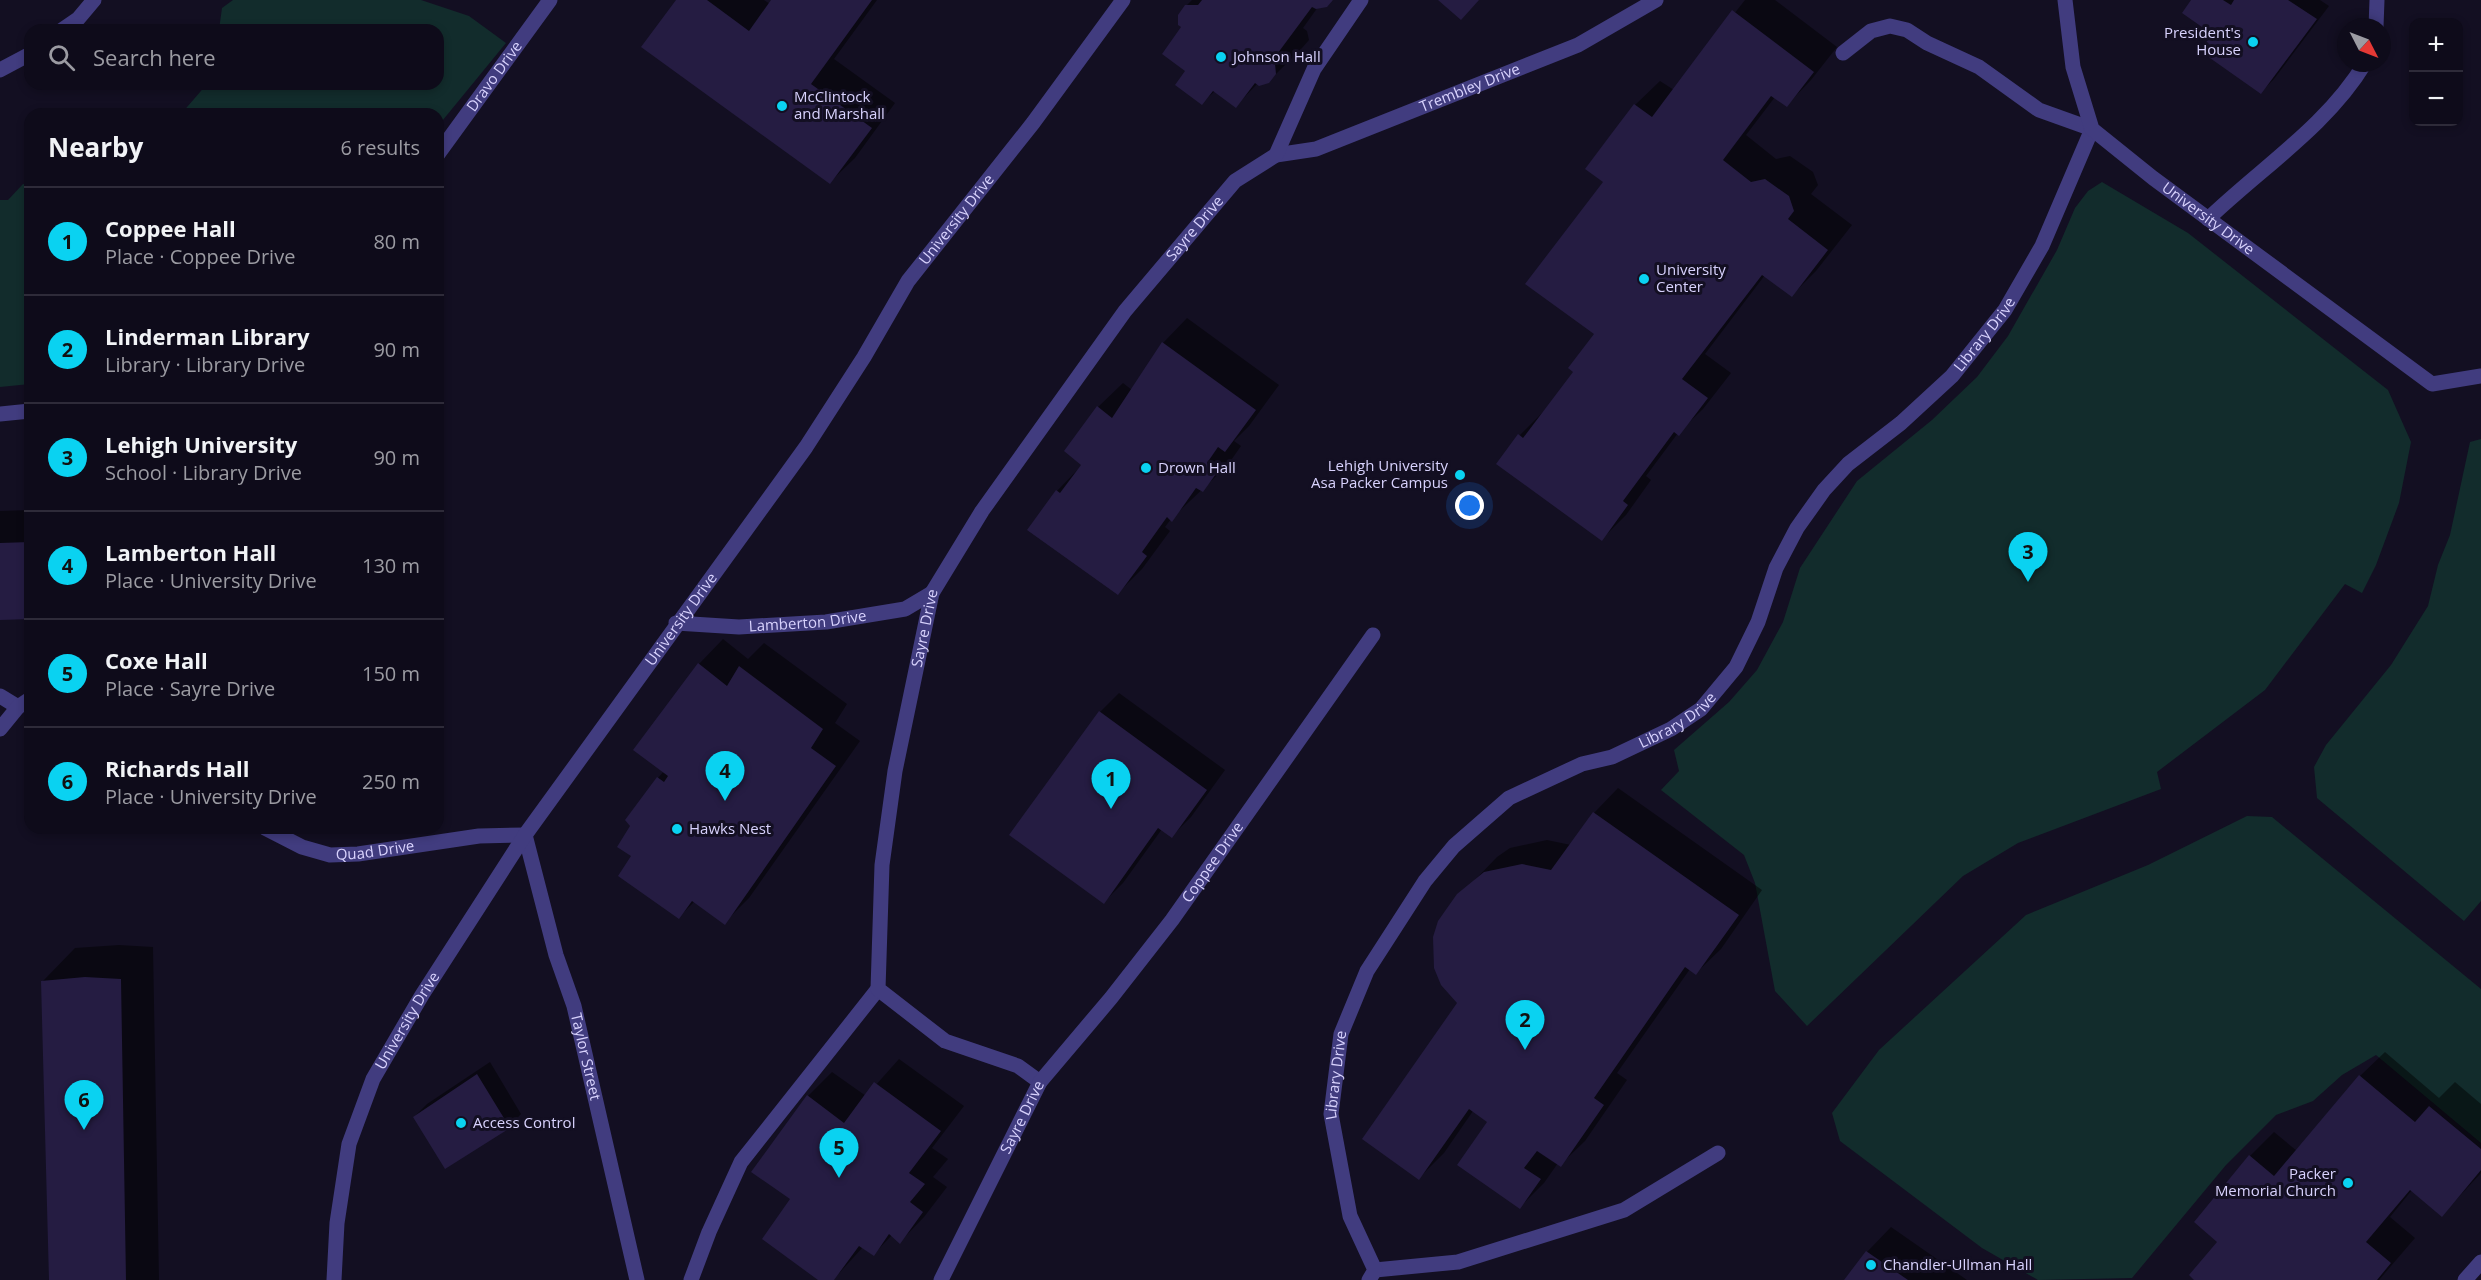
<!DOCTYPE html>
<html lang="en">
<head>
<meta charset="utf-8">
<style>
  :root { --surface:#0e0b1a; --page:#1c1927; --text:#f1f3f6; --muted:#9b9ba2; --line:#2e2b39; --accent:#0ad2f1 }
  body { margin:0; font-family:"Open Sans",sans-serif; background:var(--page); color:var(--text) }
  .controls { position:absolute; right:18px; top:18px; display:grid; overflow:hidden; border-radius:12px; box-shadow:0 3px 9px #0003 }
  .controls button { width:54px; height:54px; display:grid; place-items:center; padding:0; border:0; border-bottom:2px solid var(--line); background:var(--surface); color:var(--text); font:30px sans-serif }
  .compass { position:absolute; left:2337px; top:18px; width:54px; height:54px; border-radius:50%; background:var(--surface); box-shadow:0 3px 9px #0003; rotate:132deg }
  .you { position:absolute; left:1470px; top:506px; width:21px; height:21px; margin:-15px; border:4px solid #fff; border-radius:50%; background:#1a73e8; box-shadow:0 0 0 9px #1a73e833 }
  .badge { display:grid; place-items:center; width:39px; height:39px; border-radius:50%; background:var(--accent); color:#111; font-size:20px; font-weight:700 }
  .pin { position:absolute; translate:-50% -50px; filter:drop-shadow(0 2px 3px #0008) }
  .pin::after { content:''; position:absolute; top:32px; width:21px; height:18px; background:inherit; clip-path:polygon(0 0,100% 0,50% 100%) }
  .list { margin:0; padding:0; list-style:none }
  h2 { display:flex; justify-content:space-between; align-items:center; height:78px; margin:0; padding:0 24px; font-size:26px }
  h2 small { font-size:20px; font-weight:400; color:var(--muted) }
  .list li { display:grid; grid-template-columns:39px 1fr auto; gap:18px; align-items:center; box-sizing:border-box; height:108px; padding:0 24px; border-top:2px solid var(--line) }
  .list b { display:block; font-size:22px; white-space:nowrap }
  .list p { margin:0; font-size:20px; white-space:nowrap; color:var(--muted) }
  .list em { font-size:20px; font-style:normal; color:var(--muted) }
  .icon { flex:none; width:33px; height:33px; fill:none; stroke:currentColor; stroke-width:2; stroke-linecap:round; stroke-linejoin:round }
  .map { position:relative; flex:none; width:2481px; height:1280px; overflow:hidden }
  .search { position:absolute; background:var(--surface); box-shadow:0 3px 9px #0003; left:24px; top:24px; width:420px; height:66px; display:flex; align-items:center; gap:15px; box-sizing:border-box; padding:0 21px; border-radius:18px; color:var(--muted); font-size:22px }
  .panel { position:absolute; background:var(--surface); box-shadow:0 3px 9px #0003; left:24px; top:108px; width:420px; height:726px; border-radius:18px }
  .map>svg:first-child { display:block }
  .green { fill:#122c2c }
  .shadow { fill:#0007 }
  .building { fill:#251c42 }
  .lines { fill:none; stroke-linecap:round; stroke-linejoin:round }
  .service { stroke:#413c7f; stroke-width:15 }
  .pedestrian { stroke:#413c7f; stroke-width:15 }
  .minor { stroke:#413c7f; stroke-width:15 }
  .poi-dot { fill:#0ad2f1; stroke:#130f22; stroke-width:2 }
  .labels { text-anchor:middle; stroke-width:6; stroke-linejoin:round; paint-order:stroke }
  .poi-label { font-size:15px; fill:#d8d2fd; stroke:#130f22; text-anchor:start }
  .street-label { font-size:15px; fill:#d8d2fd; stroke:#130f22 }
</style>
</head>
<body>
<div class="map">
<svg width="2481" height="1280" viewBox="0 0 2481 1280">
  <rect width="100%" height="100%" fill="#130f22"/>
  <path class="green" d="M233,0H421L469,16L506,43L438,126V114H181L207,84H438V30H219L222,8Z
    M2102,182L2188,233L2388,390L2411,442L2399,503L2376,565L2362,593L2345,584L2265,690L2157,772L2161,789L2018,843L1963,876L1807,1026L1775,991L1755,883L1744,855L1661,790L1679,771L1674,750L1729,702L1757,670L1783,622L1800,568L1857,481L1932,420L1977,377L2008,336L2057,250L2075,208L2088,191Z
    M23,184L30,185V384L0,387V200H8Z
    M2481,439V901L2464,921L2317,798L2314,767L2326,745L2391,665L2428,606L2438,565L2450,535L2470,442Z
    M2247,816L2272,817L2481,989V1143L2376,1055L2342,1075L2313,1101L2276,1115L2226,1165L2132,1278L2038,1280L1982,1248L1840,1141L1832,1113L1879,1050L2026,915L2148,865Z"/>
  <path class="shadow" d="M677,0H764L770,4L773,0H877L834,59L895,103L855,158L830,182Z
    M1192,0H1333L1318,7L1303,28L1307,31L1309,40L1302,48L1268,82L1258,83L1236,106L1215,91L1202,103L1184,27L1186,6Z
    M1745,0H1775L1837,47L1811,80L1787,105L1775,97L1746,135L1776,159L1790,156L1813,172L1818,185L1811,194L1852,225L1816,271L1792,295L1765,275L1705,354L1731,373L1703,409L1678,433L1646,476L1651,480L1626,515L1602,539L1520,435L1544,411L1575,372L1596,334L1606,182L1635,105L1660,81L1674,90Z
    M2193,0H2320L2329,6L2274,79L2261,92L2215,34Z
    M1187,318L1279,385L1249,426L1234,441L1241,446L1227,466L1171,519L1165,527L1170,531L1142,569L1118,593L1057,491L1083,464L1098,407L1123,383L1132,390L1163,343Z
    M30,510V617L0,618V511Z
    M723,639L748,659L764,643L847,704L835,723L860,741L749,898L724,923L695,901L679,917L633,855L658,778L664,771L699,664Z
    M1119,693L1225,770L1191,817L1172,836L1162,829L1123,883L1104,902L1100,712Z
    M1618,788L1762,890L1721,949L1696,973L1690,969L1617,1073L1627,1080L1585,1141L1560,1165L1558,1163L1544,1183L1520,1207L1489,1122L1473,1111L1444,1153L1419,1178L1459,1003L1447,909L1497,857L1510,848L1547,840L1571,845L1594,813Z
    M119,945L153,947L159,1280H50L43,981L75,948Z
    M2385,1052L2439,1098L2455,1082L2481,1104V1173L2442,1215L2412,1190L2390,1217L2415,1238L2379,1280H2196L2219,1242L2250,1156L2274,1132L2297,1151L2360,1076Z
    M899,1059L964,1106L932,1148L948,1159L933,1177L947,1187L924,1217L900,1242L892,1235L874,1254L863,1247L833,1280H821L792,1199L808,1096L832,1072L866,1096Z
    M490,1062L521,1114L509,1127L414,1117L427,1104Z
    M1891,1227L1967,1280H1846L1867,1252Z"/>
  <path class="building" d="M676,0H707L749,31L771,0H872L811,84L872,128L830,184L641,47Z
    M1202,0H1333L1327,7L1316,9L1312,7L1272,61L1275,64L1276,74L1269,83L1259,86L1255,83L1236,108L1213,91L1202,105L1175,85L1185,71L1162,54L1181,27L1178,25V15L1185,5H1198Z
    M1438,0H1479L1461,20Z
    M2191,0H2223L2231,5L2234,0H2288L2317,19L2261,94L2200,51L2212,34L2182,13Z
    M1732,10L1814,72L1787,107L1771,96L1723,160L1751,182L1765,179L1789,196L1794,211L1788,219L1828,250L1792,297L1762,275L1682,379L1708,398L1679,436L1674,432L1623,501L1628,505L1602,541L1496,464L1518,434L1523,438L1573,372L1568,368L1594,334L1525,284L1603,182L1585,169L1612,133L1634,104L1652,117Z
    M1162,342L1256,410L1225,452L1218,447L1207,463L1218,471L1203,492L1196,488L1172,522L1167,517L1142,552L1147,556L1118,595L1027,530L1056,490L1060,493L1081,465L1064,451L1097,406L1112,418Z
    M30,542V619L0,620V543Z
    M698,663L727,686L739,666L823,729L811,748L836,766L725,925L692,901L679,919L618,876L631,856L617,847L630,826L625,820L657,777L664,782L668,776L633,750Z
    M1099,711L1207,790L1172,838L1158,828L1104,904L1009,835Z
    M1593,812L1739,915L1696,975L1685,967L1594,1098L1604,1105L1561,1167L1537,1151L1524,1168L1541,1179L1520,1209L1457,1165L1487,1122L1469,1109L1419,1180L1362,1139L1457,1003L1441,985L1434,968L1433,937L1438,921L1457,894L1484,872L1522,864L1551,870Z
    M85,977L121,979L126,1280H49L41,981Z
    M477,1074L510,1128L445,1169L413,1117Z
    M2359,1075L2415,1122L2429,1106L2481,1149V1170L2442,1217L2410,1190L2366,1242L2391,1263L2377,1280H2194L2189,1275L2217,1242L2194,1222L2249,1155L2274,1176Z
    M874,1082L941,1131L909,1173L925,1184L910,1202L923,1212L900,1244L889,1234L874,1256L859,1246L834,1280H818L762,1239L790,1199L751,1172L807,1095L844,1123Z
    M1866,1251L1908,1280H1844Z"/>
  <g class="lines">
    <path class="service" d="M2376,27L2377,0
      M1843,53L1871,31L1890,26L1907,30L1927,43L1979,67L2039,110L2092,129
      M2208,219C2261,168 2327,126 2365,63
      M0,696L18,707
      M691,1280L709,1232L741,1162L878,989"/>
    <g class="pedestrian">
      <path d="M1375,1270L1458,1262L1624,1210L1718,1153"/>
      <path id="s1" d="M1369,1280L1375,1270L1350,1216L1331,1114L1341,1034L1367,971L1425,881L1454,846L1509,798L1582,764L1612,757L1671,729L1701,709L1736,667L1758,622L1776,568L1797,528L1824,490L1848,464L1901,423L1952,376L2005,310L2042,246L2092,129"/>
      <path d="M2465,1280L2481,1262"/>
    </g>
    <g class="minor">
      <path id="s2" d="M2065,0L2073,67L2092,129L2153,178L2432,384L2481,376"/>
      <path d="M62,30L78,19L94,0"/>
      <path d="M0,70L30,54"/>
      <path id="s3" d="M438,154L550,0"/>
      <path id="s4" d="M1276,155L1316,149L1578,45L1656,0"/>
      <path d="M0,414L30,411"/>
      <path id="s5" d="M676,623L739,627L826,622L905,609L932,593"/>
      <path d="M0,729L18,707L30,699"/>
      <path id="s6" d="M265,828L302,847L330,855L358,854L479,836L525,835"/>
      <path id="s7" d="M525,835L556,955L574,1006L637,1280"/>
      <path id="s8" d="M1040,1082L1018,1066L945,1041L878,989L882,865L895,771L932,593L982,511L1125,311L1235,181L1276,155L1314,69L1361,0"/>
      <path id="s9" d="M334,1280L337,1223L349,1144L373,1079L422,995L525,835L806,447L864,357L908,281L1033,123L1123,0"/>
      <path id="s10" d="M941,1280L1040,1082L1111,998L1172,920L1373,635"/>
    </g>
  </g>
  <g class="poi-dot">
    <circle cx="2253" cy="42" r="6"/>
    <circle cx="1221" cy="57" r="6"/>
    <circle cx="782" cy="106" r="6"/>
    <circle cx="1644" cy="279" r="6"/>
    <circle cx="1146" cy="468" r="6"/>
    <circle cx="1460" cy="475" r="6"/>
    <circle cx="677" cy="829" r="6"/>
    <circle cx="461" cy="1123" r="6"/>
    <circle cx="2348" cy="1183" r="6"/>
    <circle cx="1871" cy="1265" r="6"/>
  </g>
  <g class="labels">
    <g class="poi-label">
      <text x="2241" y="38" text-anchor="end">President's<tspan x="2241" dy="17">House</tspan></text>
      <text x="1233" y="62">Johnson Hall</text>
      <text x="794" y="102">McClintock<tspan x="794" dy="17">and Marshall</tspan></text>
      <text x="1656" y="275">University<tspan x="1656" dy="17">Center</tspan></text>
      <text x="1448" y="471" text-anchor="end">Lehigh University<tspan x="1448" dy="17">Asa Packer Campus</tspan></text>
      <text x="1158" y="473">Drown Hall</text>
      <text x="689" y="834">Hawks Nest</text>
      <text x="473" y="1128">Access Control</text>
      <text x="2336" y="1179" text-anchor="end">Packer<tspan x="2336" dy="17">Memorial Church</tspan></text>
      <text x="1883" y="1270">Chandler-Ullman Hall</text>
    </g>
    <g class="street-label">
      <text dy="5" stroke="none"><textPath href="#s3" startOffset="96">Dravo Drive</textPath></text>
      <text dy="5" stroke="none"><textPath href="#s4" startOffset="206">Trembley Drive</textPath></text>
      <text dy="5" stroke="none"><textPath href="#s9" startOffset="1246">University Drive</textPath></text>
      <text dy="5" stroke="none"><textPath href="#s2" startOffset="279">University Drive</textPath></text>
      <text dy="5" stroke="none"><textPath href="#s8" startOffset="1040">Sayre Drive</textPath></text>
      <text dy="5" stroke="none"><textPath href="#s1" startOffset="1240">Library Drive</textPath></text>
      <text dy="5" stroke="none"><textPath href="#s9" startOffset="760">University Drive</textPath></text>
      <text dy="5" stroke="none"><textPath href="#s5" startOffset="132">Lamberton Drive</textPath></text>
      <text dy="5" stroke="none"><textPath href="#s8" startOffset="554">Sayre Drive</textPath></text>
      <text dy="5" stroke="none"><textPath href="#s1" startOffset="736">Library Drive</textPath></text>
      <text dy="5" stroke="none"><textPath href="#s6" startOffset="116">Quad Drive</textPath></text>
      <text dy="5" stroke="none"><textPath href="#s10" startOffset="501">Coppee Drive</textPath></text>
      <text dy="5" stroke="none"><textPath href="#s9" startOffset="274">University Drive</textPath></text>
      <text dy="5" stroke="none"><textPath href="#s7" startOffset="230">Taylor Street</textPath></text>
      <text dy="5" stroke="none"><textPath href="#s1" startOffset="214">Library Drive</textPath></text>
      <text dy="5" stroke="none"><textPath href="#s10" startOffset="182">Sayre Drive</textPath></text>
    </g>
  </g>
</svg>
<div class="controls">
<button>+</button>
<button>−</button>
</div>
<svg class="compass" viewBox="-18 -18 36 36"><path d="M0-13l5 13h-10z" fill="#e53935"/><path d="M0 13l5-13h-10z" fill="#9b9ba2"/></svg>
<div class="you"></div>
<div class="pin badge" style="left:1111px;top:809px">1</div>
<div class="pin badge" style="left:1525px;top:1050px">2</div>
<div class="pin badge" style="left:2028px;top:582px">3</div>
<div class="pin badge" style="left:725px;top:801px">4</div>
<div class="pin badge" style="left:839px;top:1178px">5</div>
<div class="pin badge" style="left:84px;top:1130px">6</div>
<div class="search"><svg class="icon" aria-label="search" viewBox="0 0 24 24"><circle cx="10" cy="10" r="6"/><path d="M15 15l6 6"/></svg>Search here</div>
<section class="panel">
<h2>Nearby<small>6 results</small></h2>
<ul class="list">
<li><span class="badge">1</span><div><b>Coppee Hall</b><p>Place · Coppee Drive</p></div><em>80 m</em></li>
<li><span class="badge">2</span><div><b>Linderman Library</b><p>Library · Library Drive</p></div><em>90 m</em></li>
<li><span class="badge">3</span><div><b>Lehigh University</b><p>School · Library Drive</p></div><em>90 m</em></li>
<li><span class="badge">4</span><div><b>Lamberton Hall</b><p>Place · University Drive</p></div><em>130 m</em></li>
<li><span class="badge">5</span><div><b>Coxe Hall</b><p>Place · Sayre Drive</p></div><em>150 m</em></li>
<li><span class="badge">6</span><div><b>Richards Hall</b><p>Place · University Drive</p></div><em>250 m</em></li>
</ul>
</section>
</div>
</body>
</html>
